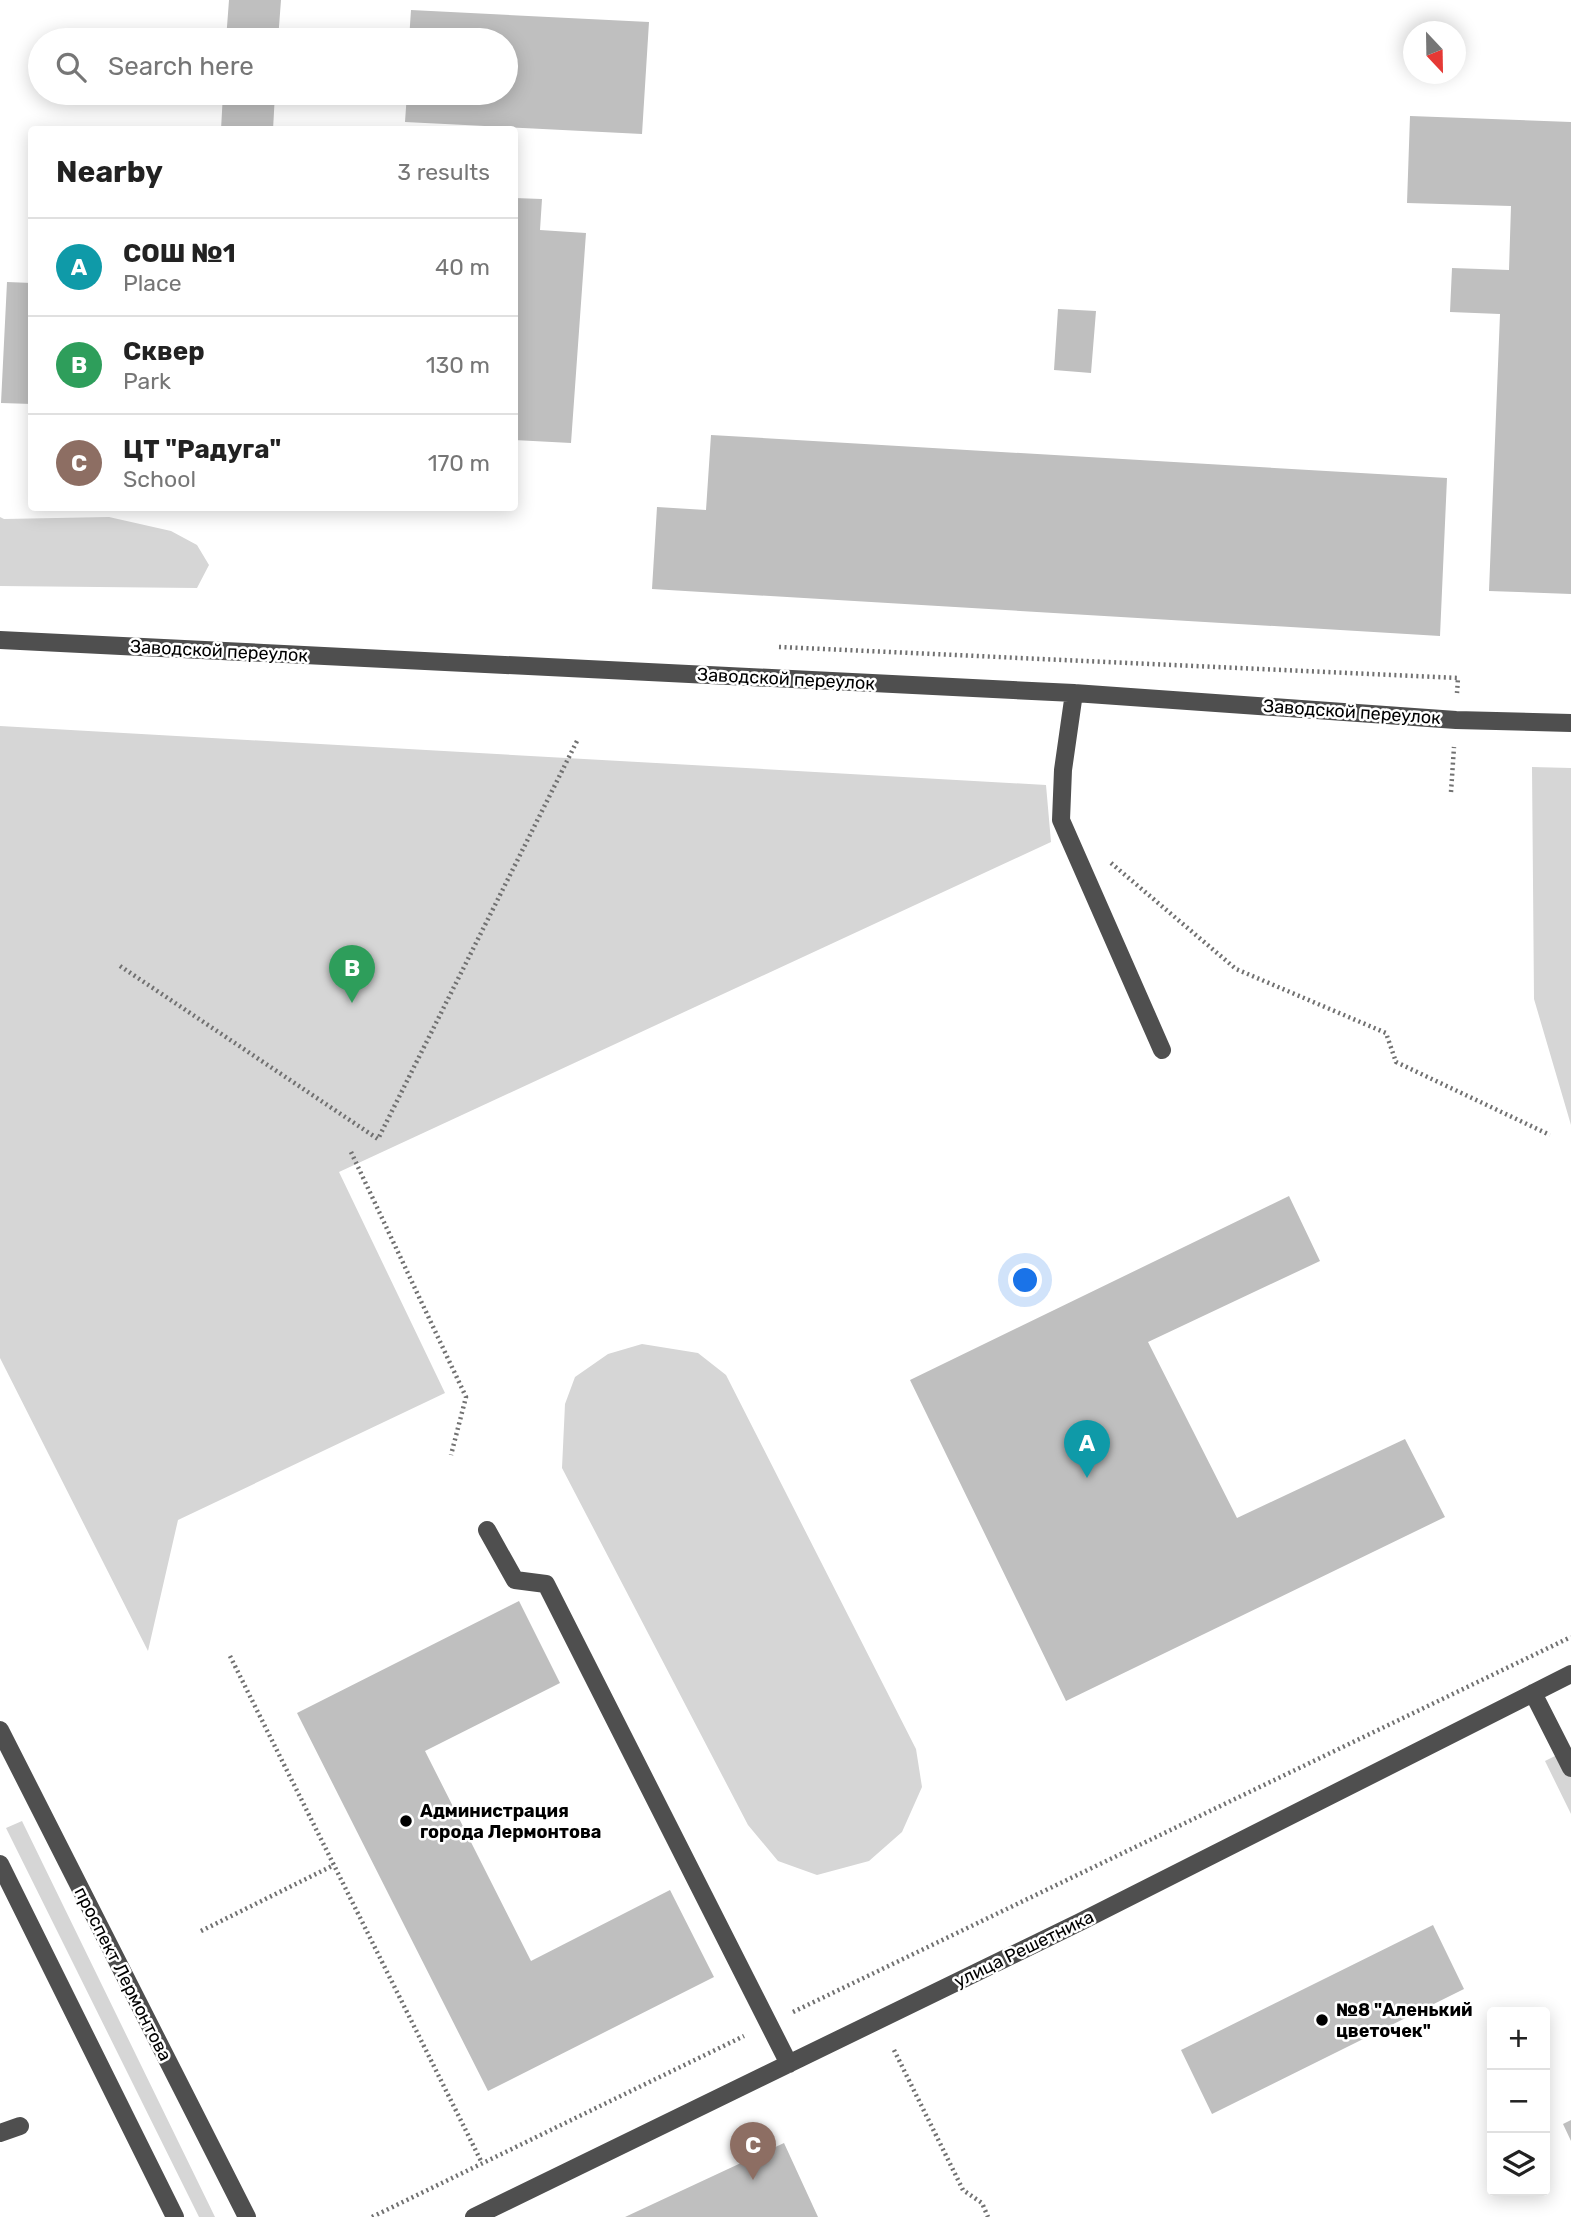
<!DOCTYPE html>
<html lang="en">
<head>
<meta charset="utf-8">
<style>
  :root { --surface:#fff; --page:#f6f6f6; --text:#222; --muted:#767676; --line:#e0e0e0; --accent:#7c3aed }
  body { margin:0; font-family:Rubik,sans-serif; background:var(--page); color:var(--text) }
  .controls { position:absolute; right:21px; bottom:21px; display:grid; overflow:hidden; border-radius:7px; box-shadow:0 4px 18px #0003 }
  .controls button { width:63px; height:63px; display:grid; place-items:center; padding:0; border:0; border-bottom:2px solid var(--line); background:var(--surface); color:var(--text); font:35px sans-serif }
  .compass { position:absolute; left:1403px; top:21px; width:63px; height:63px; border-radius:50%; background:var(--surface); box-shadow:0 4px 18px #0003; rotate:158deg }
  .you { position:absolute; left:1026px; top:1281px; width:24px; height:24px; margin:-18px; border:5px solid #fff; border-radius:50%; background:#1a73e8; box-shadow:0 0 0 10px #1a73e833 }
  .badge { display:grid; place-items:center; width:46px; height:46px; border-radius:50%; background:var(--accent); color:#fff; font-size:23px; font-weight:700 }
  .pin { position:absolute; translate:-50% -58px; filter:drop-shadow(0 2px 4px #0008) }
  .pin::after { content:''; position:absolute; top:37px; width:24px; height:21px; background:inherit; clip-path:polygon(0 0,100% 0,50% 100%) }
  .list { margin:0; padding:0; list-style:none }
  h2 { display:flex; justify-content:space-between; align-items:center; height:91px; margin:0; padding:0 28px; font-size:30px }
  h2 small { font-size:23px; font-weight:400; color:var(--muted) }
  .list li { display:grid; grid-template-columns:46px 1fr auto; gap:21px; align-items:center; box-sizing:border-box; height:98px; padding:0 28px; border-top:2px solid var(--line) }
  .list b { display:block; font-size:26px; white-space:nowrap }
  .list p { margin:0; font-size:23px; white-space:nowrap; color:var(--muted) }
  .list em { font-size:23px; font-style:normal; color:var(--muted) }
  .icon { flex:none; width:38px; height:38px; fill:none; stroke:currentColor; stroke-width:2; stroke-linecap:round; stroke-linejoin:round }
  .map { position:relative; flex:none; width:1571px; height:2217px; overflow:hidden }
  .search { position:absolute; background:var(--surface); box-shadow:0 4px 18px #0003; left:28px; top:28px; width:490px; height:77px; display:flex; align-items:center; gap:18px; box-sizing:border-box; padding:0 24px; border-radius:38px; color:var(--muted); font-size:26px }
  .panel { position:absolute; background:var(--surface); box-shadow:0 4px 18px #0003; left:28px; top:126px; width:490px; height:385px; border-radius:7px }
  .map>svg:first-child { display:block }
  .green { fill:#d6d6d6 }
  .building { fill:#bfbfbf }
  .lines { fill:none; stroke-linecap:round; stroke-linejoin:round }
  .path { stroke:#717171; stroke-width:4.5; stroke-dasharray:2 3.5; stroke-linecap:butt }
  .minor { stroke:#4f4f4f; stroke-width:18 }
  .poi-dot { fill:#000; stroke:#fff; stroke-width:2.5 }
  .labels { text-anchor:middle; stroke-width:5; stroke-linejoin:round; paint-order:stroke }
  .street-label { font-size:18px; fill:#000; stroke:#fff }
  .poi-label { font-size:18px; font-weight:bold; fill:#000; stroke:#fff; text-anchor:start }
</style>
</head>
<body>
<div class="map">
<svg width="1571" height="2217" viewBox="0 0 1571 2217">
  <rect width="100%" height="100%" fill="#fff"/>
  <path class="green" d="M0,517L4,519L109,517L171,531L197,545L209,565L197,588L0,586Z
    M0,726L1046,785L1051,842L339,1172L445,1393L178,1520L148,1651L0,1358Z
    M1532,767L1571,768V1125L1534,999Z
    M642,1344L698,1353L726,1375L916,1749L922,1787L902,1832L869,1861L817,1875L778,1861L748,1825L562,1468L565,1404L575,1377L608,1354Z
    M1571,1748V1814L1545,1761Z
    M22,1821L215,2217H199L6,1828Z"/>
  <path class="building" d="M229,0H281L278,40H226Z
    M411,10L649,22L642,134L405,122L407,93H506V40H409Z
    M223,93H275L273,130H221Z
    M1410,116L1571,122V594L1489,591L1500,314L1450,312L1452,268L1509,270L1511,206L1407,203Z
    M514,198L542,199L540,230L586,233L571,443L514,440Z
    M7,282L32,283V404L1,403Z
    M1058,309L1096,311L1091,373L1054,370Z
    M711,435L1447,478L1440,636L652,589L657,507L706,510Z
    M1289,1196L1320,1261L1148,1342L1237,1518L1405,1439L1445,1517L1066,1701L910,1380Z
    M519,1601L560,1683L425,1751L531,1961L670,1890L714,1977L488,2091L297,1713Z
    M1433,1925L1464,1989L1212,2114L1181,2050Z
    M1571,2120V2141L1563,2124Z
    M784,2143L818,2217H625Z"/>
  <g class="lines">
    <path class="path" d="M779,647L1458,678L1457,693
      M1451,792L1454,747
      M1111,863L1236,969L1386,1033L1396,1062L1550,1135
      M120,966L378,1139L577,741
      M351,1152L466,1397L451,1455
      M230,1656L482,2163
      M201,1931L334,1865
      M793,2012L1571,1637
      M894,2050L963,2190L982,2203L988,2217
      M372,2217L744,2036"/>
    <path class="minor" d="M0,640L1074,693L1456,720L1571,723
      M1074,693L1063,770L1061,820L1162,1050
      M487,1530L515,1580L546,1584L789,2064
      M1533,1693L1571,1768
      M0,1730L247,2217
      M0,1864L175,2217
      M0,2133L20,2126
      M474,2217L1080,1922L1571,1674"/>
  </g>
  <g class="poi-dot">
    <circle cx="406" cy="1821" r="7"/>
    <circle cx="1322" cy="2020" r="7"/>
  </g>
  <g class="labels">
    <g class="street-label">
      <text transform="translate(219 651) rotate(3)" y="6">Заводской переулок</text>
      <text transform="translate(786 679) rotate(3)" y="6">Заводской переулок</text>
      <text transform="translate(1352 712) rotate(4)" y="6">Заводской переулок</text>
      <text transform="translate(1024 1949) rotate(-26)" y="6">улица Решетника</text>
      <text transform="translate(123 1974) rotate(63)" y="6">проспект Лермонтова</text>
    </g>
    <g class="poi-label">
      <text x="420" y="1817">Администрация<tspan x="420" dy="21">города Лермонтова</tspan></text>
      <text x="1336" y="2016">№8 "Аленький<tspan x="1336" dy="21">цветочек"</tspan></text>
    </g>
  </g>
</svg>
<div class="controls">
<button>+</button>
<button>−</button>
<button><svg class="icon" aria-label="layers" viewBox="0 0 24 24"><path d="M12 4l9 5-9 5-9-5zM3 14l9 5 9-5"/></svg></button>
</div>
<svg class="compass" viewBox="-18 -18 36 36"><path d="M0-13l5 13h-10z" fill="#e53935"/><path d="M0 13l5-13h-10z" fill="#767676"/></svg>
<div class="you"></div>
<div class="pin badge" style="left:1087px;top:1478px;background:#0f9aa8">A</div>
<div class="pin badge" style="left:352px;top:1003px;background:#2e9e5b">B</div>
<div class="pin badge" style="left:753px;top:2180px;background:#8d6e63">C</div>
<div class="search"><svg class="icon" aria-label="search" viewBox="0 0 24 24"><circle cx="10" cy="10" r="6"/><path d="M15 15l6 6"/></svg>Search here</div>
<section class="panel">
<h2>Nearby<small>3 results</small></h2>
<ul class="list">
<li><span class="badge" style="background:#0f9aa8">A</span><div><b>СОШ №1</b><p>Place</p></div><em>40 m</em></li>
<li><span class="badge" style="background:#2e9e5b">B</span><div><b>Сквер</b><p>Park</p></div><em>130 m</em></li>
<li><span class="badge" style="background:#8d6e63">C</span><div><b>ЦТ &quot;Радуга&quot;</b><p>School</p></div><em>170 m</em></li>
</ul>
</section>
</div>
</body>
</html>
